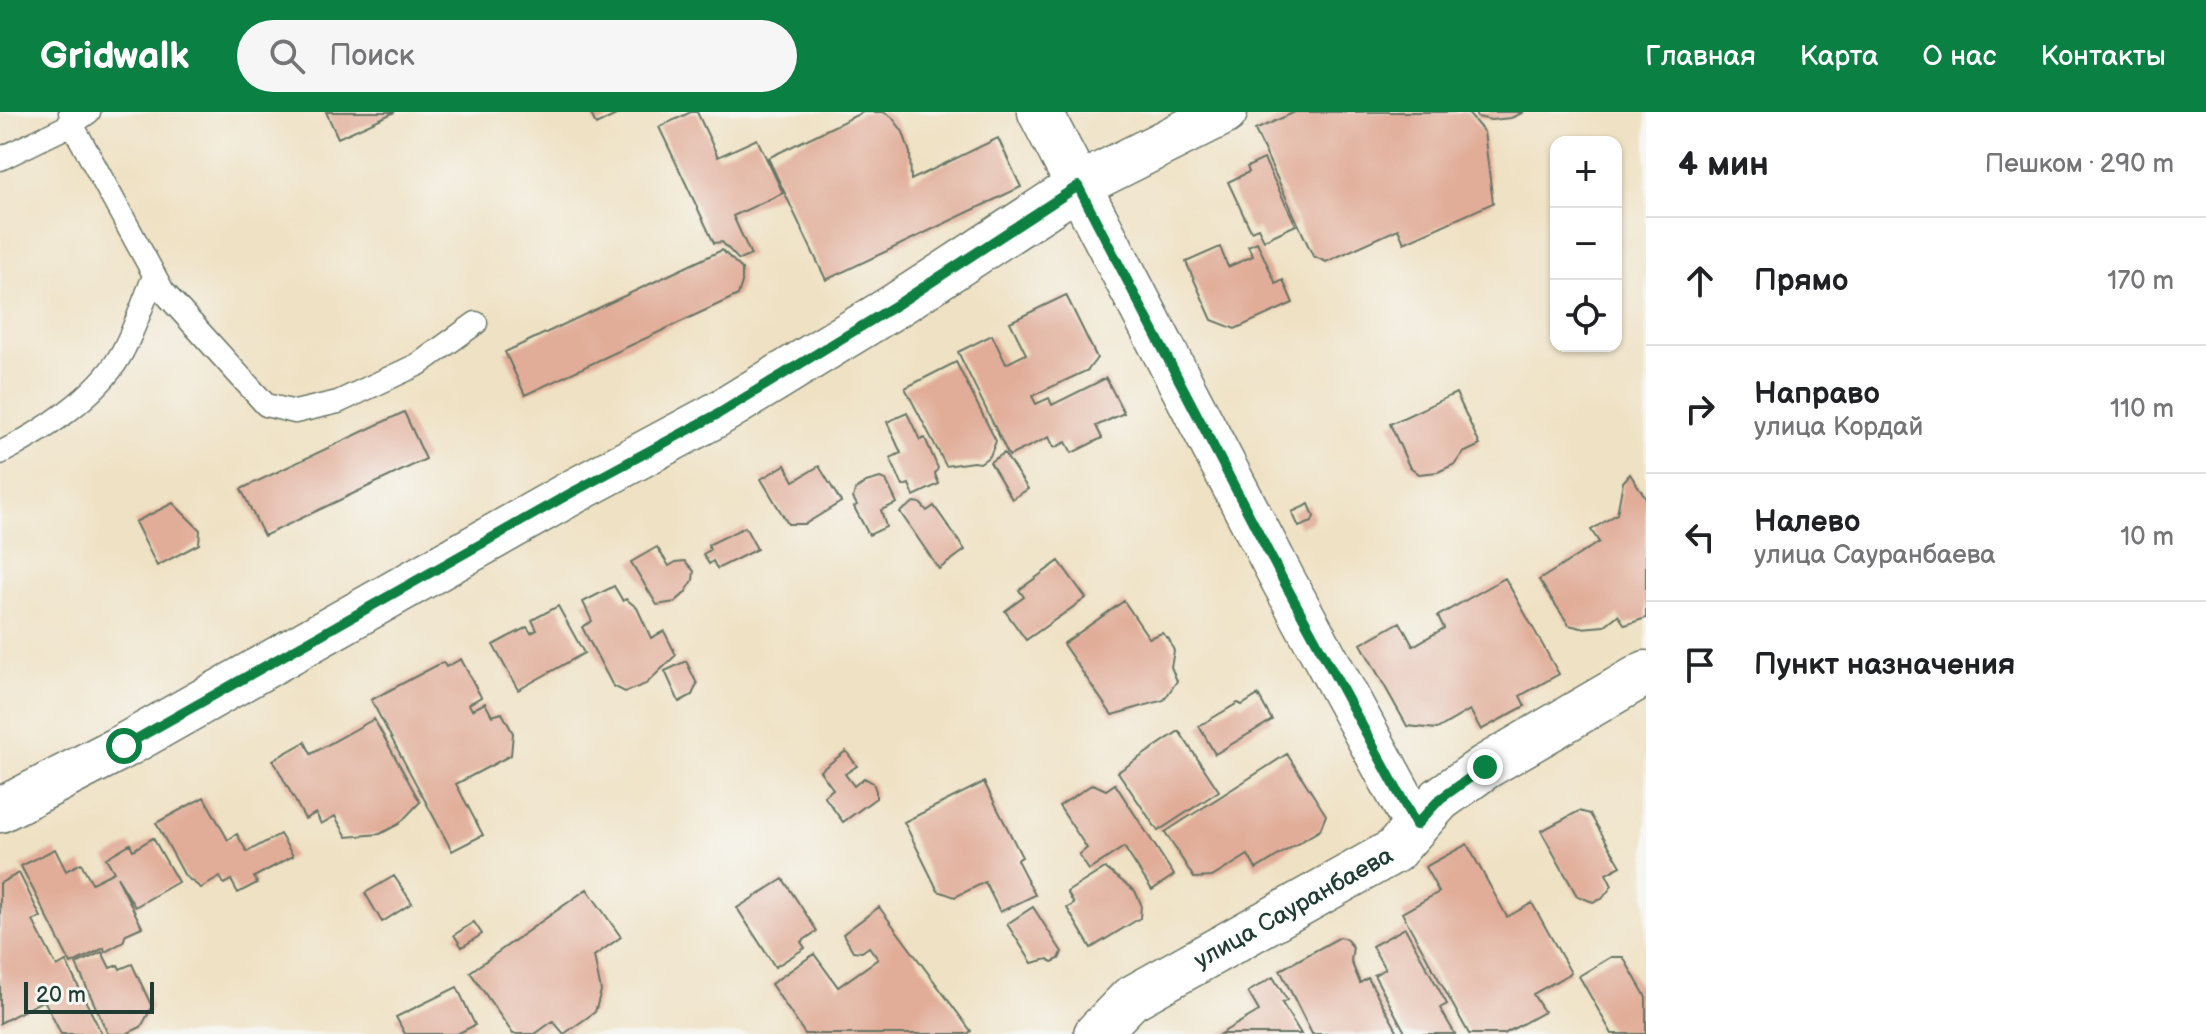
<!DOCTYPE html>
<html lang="ru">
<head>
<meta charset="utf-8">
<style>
  :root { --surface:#fff; --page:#f6f6f6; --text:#202124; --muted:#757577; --line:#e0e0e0; --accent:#0b8043 }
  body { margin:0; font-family:"Balsamiq Sans",sans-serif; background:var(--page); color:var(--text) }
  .controls { position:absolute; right:24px; top:24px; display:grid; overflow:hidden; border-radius:16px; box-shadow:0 2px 6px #0004 }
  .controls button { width:72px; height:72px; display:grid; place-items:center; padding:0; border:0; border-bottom:2px solid var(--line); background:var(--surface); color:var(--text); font:40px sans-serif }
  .scale { position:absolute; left:24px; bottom:20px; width:130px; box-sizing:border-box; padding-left:8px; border:4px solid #1f3d34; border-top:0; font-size:22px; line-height:28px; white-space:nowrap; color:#1f3d34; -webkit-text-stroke:6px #f6f6f2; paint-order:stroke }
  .stop { position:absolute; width:24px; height:24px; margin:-18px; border:6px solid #0b8043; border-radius:50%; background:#fff }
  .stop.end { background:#0b8043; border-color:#fff; box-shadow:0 2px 8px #0008 }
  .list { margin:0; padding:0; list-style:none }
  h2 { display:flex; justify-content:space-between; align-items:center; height:104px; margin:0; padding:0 32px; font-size:34px }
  h2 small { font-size:26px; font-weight:400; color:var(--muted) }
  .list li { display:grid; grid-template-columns:52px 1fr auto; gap:24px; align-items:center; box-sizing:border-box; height:128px; padding:0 32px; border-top:2px solid var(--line) }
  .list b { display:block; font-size:30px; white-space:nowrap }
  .list p { margin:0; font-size:26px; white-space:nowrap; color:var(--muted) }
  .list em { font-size:26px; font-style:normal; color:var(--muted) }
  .icon { flex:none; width:44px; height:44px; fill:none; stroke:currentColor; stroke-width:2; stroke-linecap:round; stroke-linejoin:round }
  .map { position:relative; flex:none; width:1646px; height:922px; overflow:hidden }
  header { display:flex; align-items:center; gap:48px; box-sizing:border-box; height:112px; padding:0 40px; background:var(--accent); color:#fff }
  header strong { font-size:38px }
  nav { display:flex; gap:44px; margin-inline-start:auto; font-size:28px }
  .search { width:560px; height:72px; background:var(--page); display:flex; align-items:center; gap:20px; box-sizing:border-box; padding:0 28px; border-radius:44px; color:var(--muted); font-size:30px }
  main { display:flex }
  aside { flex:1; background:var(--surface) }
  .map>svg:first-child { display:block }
  .building { fill:#e1ad99 }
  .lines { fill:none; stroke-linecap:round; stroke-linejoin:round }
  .service-casing { stroke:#687666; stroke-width:25 }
  .minor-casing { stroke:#687666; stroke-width:47 }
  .service { stroke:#fff; stroke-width:22 }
  .minor { stroke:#fff; stroke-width:44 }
  .route { stroke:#0b8043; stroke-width:10 }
  .labels { text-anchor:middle; stroke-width:7; stroke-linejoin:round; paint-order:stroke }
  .street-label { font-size:24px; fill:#1f3d34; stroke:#f6f6f2 }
</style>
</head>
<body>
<header>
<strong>Gridwalk</strong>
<div class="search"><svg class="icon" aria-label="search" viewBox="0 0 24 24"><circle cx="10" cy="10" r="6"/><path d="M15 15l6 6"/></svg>Поиск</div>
<nav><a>Главная</a><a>Карта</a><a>О нас</a><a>Контакты</a></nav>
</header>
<main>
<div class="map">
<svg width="1646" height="922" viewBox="0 0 1646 922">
  <rect width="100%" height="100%" fill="#f6f6f2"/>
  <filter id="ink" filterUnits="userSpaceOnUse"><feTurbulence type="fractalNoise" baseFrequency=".0125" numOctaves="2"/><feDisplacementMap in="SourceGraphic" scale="16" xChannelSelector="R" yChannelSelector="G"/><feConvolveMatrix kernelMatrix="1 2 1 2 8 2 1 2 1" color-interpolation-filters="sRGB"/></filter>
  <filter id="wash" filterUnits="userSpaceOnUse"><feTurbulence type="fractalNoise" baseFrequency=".006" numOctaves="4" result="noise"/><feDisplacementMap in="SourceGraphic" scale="32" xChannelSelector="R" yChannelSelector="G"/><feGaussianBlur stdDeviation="1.8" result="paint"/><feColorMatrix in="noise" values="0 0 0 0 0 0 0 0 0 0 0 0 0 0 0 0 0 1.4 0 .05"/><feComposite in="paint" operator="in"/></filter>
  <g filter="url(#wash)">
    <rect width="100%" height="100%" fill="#efe1c3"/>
    <g id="blocks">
      <path class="building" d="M326,0H395L338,26Z
        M590,0H622L596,13Z
        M691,0H697L718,45L757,27L783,81L733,104L751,143L739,148L722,130L714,131L659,15Z
        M863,0H883L892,5L903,20L910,41L911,68L998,26L1021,75L826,168L768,46Z
        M1295,0H1467L1484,20L1493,91L1404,131L1398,117L1326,150L1313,144L1255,18Z
        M1475,0H1524L1511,6L1491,8L1477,5Z
        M1264,47L1296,113L1264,128L1258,116L1251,119L1228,70L1249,60L1247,55Z
        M1257,130L1276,172L1283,168L1293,191L1235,217L1212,208L1186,150L1220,135L1228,155L1253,144L1248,134Z
        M722,138L742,157V170L738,183L525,283L505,240Z
        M1066,183L1097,246L1088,258L1032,284L1036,292L1049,286L1052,293L1106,266L1124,301L1096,314L1102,326L1072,341L1066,330L1054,336L1049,325L1009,344L958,240L992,223L1006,252L1026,242L1010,210Z
        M956,250L996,329L990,344L980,351L973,350L946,354L905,276Z
        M1456,281L1480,333L1463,341L1455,352L1438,360L1419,362L1409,354L1390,312Z
        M404,300L426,347L264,424L241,377Z
        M907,301L920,328L925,326L938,356L935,362L939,372L914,384L909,372L903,374L890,346L901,341L887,310Z
        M1004,341L1028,377L1012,387L990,350Z
        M785,353L794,369L819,354L841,390L805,412H788L761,367Z
        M1630,362L1646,386V506L1625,513L1618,503L1604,514L1581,516L1569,513L1539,468L1599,430L1591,418L1617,402L1623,370Z
        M880,366L886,368L897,391L881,398L886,415L869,423L854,395L857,393L853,386L855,378L866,370Z
        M914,390L920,391L927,399L934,394L965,438L939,457L900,400Z
        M173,391L200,418L199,432L157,454L135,410Z
        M1309,392L1314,404L1312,410L1299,415L1292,400Z
        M745,415L757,437L717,457L713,449L709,452L703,442L710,438L708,433Z
        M657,435L669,454L676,450L685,449L694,459L693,468L685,481L675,490L657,493L631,450Z
        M1059,449L1086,486L1026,528L1005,499L1024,485L1019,478Z
        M1505,466L1559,562L1520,584L1525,594L1481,618L1470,598L1437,617L1407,614L1361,532L1400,510L1413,534L1444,516L1438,504Z
        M614,474L623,489L626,487L637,496L651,526L664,519L676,543L646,572L625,580L613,574L582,515L592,509L583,490Z
        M1124,489L1149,526L1162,521L1169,527L1174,539L1171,555L1177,569L1164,588L1112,603L1063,532Z
        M558,494L584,541L518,578L493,533L527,515L531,521L537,518L532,508Z
        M461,547L481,585L469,592L472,598L485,591L492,604L502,601L513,621L511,643L456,672L483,723L452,739L371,588L443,550L446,555Z
        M686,549L697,572L692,583L679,590L665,559Z
        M1258,583L1272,608L1215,642L1199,614L1238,591L1242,593Z
        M374,607L420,690L399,712L380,722L347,725L335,704L321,712L316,701L305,707L273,648L305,630L311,642Z
        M1179,619L1219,679L1158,719L1118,660Z
        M846,639L857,654L845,662L854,674L864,666L873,671L876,679V686L843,710L824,684L833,677L820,659Z
        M1287,642L1326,703L1320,718L1256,757L1248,743L1212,765L1194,766L1165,720Z
        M984,670L1022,745L1017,748L1035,783L1000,800L985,770L955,785L938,779L904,710Z
        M1093,672L1106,678L1115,672L1174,763L1152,778L1124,735L1089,758L1079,743L1087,736L1059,694Z
        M204,685L228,728L237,722L247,740L280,722L293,744L254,765L257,771L238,781L231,768L224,772L220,765L201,776L185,764L156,711Z
        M1579,699L1590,702L1621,754L1606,762L1612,774L1602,787L1593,790L1577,784L1541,719Z
        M153,726L178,770L135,795L117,765L142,815L126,822L123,830L105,840L104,836L71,852L21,754L55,737L66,759L81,751L92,771L114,760L106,746L130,732L133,738Z
        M1467,732L1507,805L1532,791L1571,861L1533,882L1544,900L1504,922H1469L1402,801L1439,780L1425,755Z
        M1105,756L1135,779L1141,792L1140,806L1091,836L1067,796L1074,792L1067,780Z
        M19,761L41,805L33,809L57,855L66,850L102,922H61L44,888L0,911V771Z
        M394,764L412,791L382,810L365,781Z
        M783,767L817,819L801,830L805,836L775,855L737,796Z
        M587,777L621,825L594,844L601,879L595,900L564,922L553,909L535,922H513L470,860Z
        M879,795L971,919L967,922H805L771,872L814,842L838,875L878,847L869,835L862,840L853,839L843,822Z
        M1033,795L1062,840L1059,847L1052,850L1048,847L1032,851L1007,812Z
        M474,810L482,822L462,835L454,823Z
        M1405,816L1447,892L1440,896L1455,922H1406L1374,863L1385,857L1372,834Z
        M1340,825L1346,827L1353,835L1351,849L1360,871L1368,866L1399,922H1312L1280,858Z
        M102,840L110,856L118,853L120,857L132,852L152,895L141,915L126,922H108L76,852Z
        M1611,845H1623L1646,885V922H1612L1579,864Z
        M1273,865L1287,888L1282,891L1301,922H1220L1259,899L1248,880Z
        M457,875L475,913L457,922H405L396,905Z"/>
    </g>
  </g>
  <g filter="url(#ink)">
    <use href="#blocks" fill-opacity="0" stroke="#687666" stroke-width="2"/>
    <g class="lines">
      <defs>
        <path id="service" d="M70,0L72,12L163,179L266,293L295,300L338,290L419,252L476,211
          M0,47L72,12L89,0
          M0,341C41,321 97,284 120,244C134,220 143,190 154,164"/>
        <g id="minor">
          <path d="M1040,0L1283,468L1416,713"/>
          <path d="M0,698L124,634L571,381L718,302L898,192L1078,74L1225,0"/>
          <path id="s1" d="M1096,922L1130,887L1394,739L1440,687L1485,655L1646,561"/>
        </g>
      </defs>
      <use href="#service" class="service-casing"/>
      <use href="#minor" class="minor-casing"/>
      <use href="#service" class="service"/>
      <use href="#minor" class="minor"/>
    </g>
  </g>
  <g class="lines" filter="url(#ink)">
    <path class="route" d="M124,634L571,381L718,302L898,192L1078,74L1283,468L1416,713L1440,687L1485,655"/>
  </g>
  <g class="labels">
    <g class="street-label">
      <text dy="8" stroke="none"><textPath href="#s1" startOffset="236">улица Сауранбаева</textPath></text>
    </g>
  </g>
</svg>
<div class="controls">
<button>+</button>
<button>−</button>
<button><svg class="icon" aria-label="locate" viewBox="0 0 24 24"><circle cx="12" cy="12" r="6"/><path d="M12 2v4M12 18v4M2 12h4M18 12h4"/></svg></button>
</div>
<div class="scale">20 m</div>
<div class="stop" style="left:124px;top:634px"></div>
<div class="stop end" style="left:1485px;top:655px"></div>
</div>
<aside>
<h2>4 мин<small>Пешком · 290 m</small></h2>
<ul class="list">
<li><svg class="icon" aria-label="ahead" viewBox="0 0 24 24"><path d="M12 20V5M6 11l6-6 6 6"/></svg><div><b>Прямо</b></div><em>170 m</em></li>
<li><svg class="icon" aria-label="right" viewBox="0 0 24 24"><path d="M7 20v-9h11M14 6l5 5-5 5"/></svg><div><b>Направо</b><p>улица Кордай</p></div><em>110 m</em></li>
<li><svg class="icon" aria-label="left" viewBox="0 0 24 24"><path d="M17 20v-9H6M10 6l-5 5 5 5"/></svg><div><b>Налево</b><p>улица Сауранбаева</p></div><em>10 m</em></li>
<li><svg class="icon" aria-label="arrive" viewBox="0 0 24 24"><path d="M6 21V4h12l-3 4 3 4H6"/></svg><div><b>Пункт назначения</b></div></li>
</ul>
</aside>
</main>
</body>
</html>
